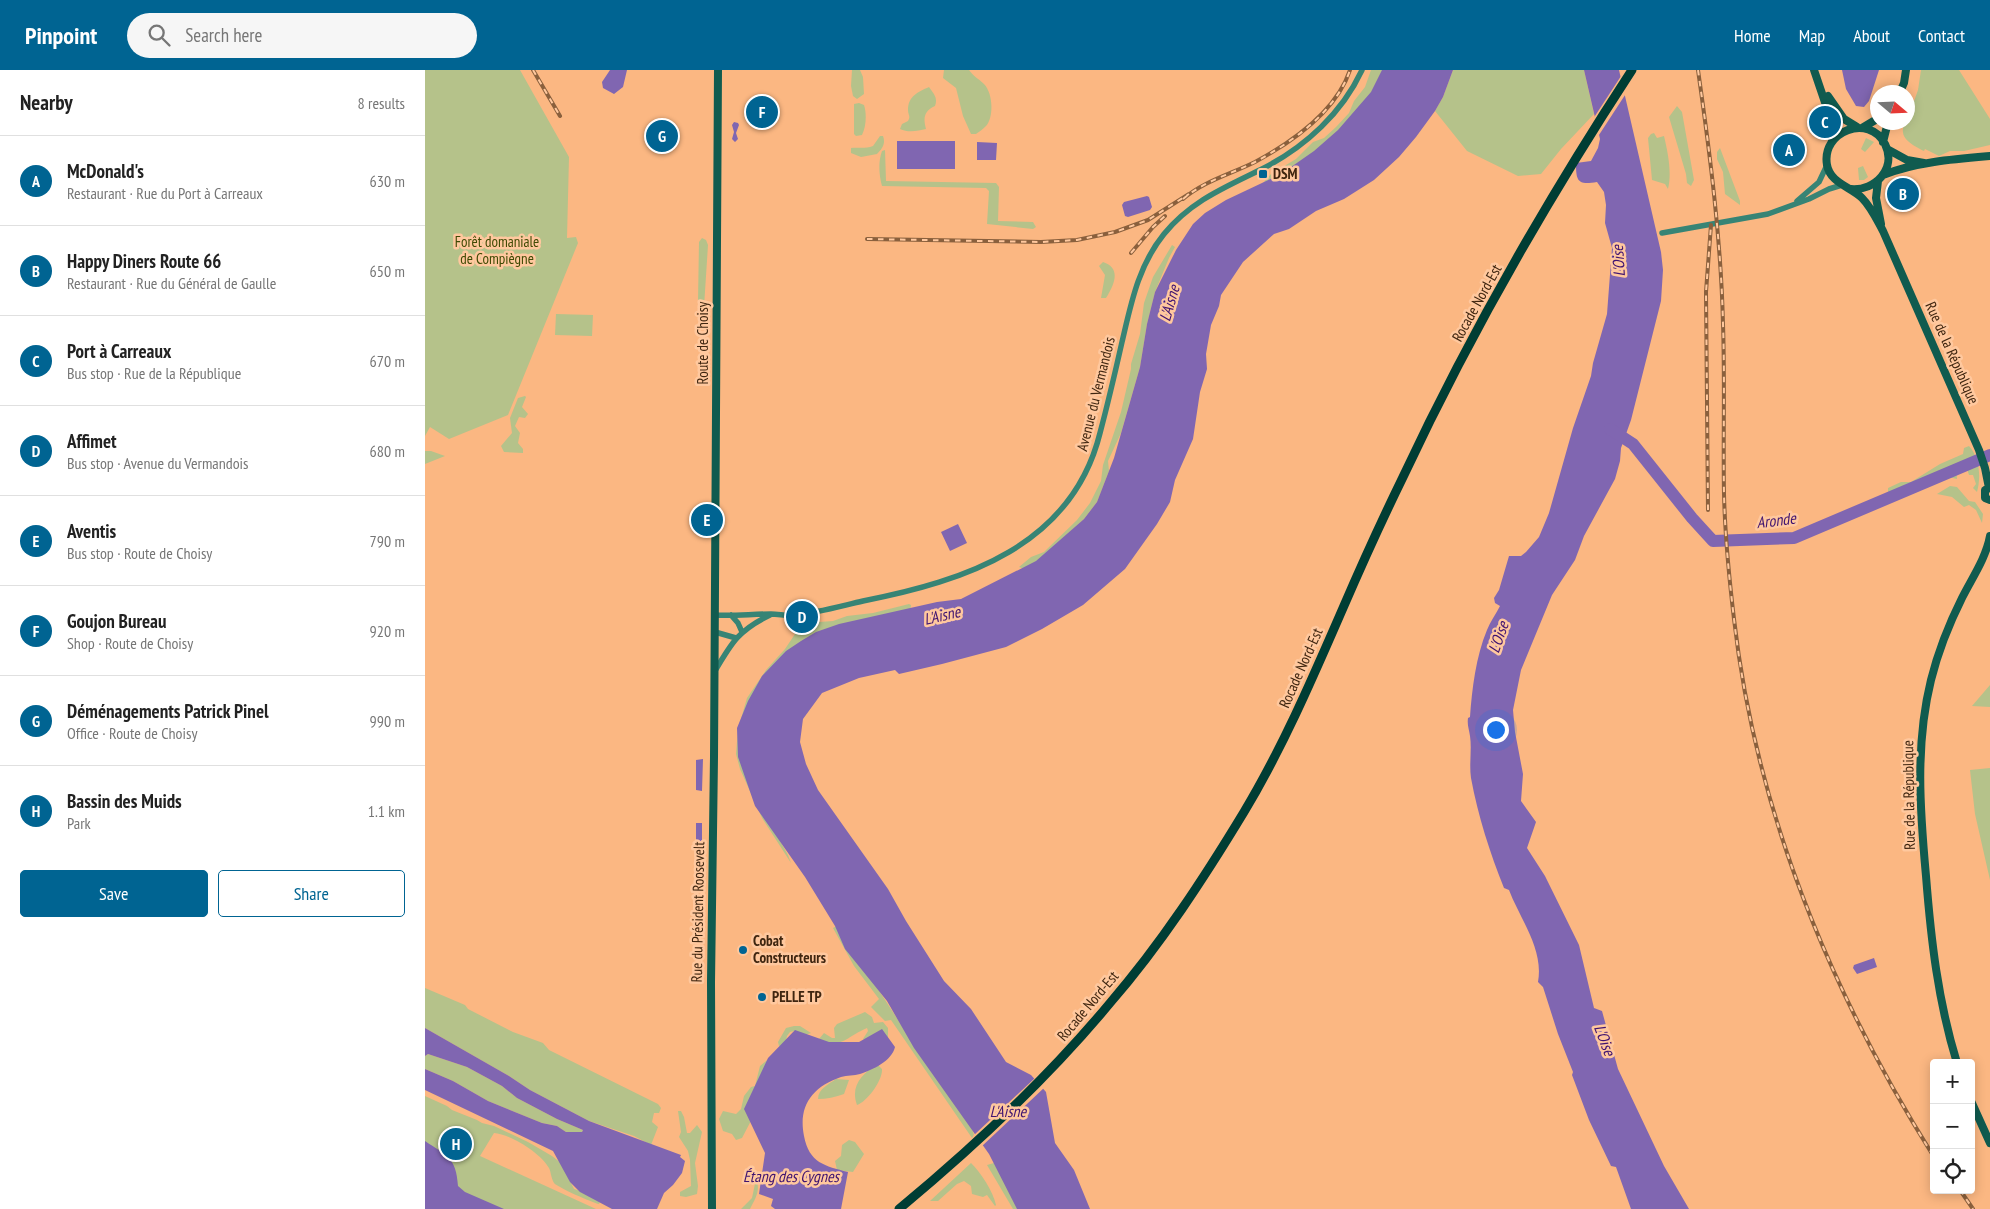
<!DOCTYPE html>
<html lang="en">
<head>
<meta charset="utf-8">
<style>
  :root { --surface:#fff; --page:#f6f6f6; --text:#222; --muted:#767676; --line:#e0e0e0; --accent:#006492 }
  body { margin:0; font-family:"PT Sans Narrow",sans-serif; background:var(--page); color:var(--text) }
  .controls { position:absolute; right:15px; bottom:15px; display:grid; overflow:hidden; border-radius:5px; box-shadow:0 2px 12px #0003 }
  .controls button { width:45px; height:45px; display:grid; place-items:center; padding:0; border:0; border-bottom:1px solid var(--line); background:var(--surface); color:var(--text); font:25px sans-serif }
  .compass { position:absolute; left:1445px; top:15px; width:45px; height:45px; border-radius:50%; background:var(--surface); box-shadow:0 2px 12px #0003; rotate:109deg }
  .you { position:absolute; left:1070px; top:659px; width:18px; height:18px; margin:-12px; border:4px solid #fff; border-radius:50%; background:#1a73e8; box-shadow:0 0 0 8px #1a73e833 }
  .badge { display:grid; place-items:center; width:32px; height:32px; border-radius:50%; background:var(--accent); color:#fff; font-size:16px; font-weight:700 }
  .pin { position:absolute; translate:-50% -50%; border:2px solid #fff; box-shadow:0 1px 5px #0006 }
  .list { margin:0; padding:0; list-style:none }
  h2 { display:flex; justify-content:space-between; align-items:center; height:65px; margin:0; padding:0 20px; font-size:21px }
  h2 small { font-size:16px; font-weight:400; color:var(--muted) }
  .list li { display:grid; grid-template-columns:32px 1fr auto; gap:15px; align-items:center; box-sizing:border-box; height:90px; padding:0 20px; border-top:1px solid var(--line) }
  .list b { display:block; font-size:19px; white-space:nowrap }
  .list p { margin:0; font-size:16px; white-space:nowrap; color:var(--muted) }
  .list em { font-size:16px; font-style:normal; color:var(--muted) }
  .actions { display:flex; gap:10px; padding:15px 20px }
  .actions a { flex:1; padding:11px 0; border:1px solid var(--accent); border-radius:5px; text-align:center; font-size:18px; color:var(--accent) }
  .actions .main { background:var(--accent); color:#fff }
  .icon { flex:none; width:28px; height:28px; fill:none; stroke:currentColor; stroke-width:2; stroke-linecap:round; stroke-linejoin:round }
  .map { position:relative; flex:none; width:1565px; height:1139px; overflow:hidden }
  header { display:flex; align-items:center; gap:30px; box-sizing:border-box; height:70px; padding:0 25px; background:var(--accent); color:#fff }
  header strong { font-size:24px }
  nav { display:flex; gap:28px; margin-inline-start:auto; font-size:18px }
  .search { width:350px; height:45px; background:var(--page); display:flex; align-items:center; gap:12px; box-sizing:border-box; padding:0 18px; border-radius:28px; color:var(--muted); font-size:19px }
  main { display:flex }
  aside { flex:1; background:var(--surface) }
  .map>svg:first-child { display:block }
  .green { fill:#b5c28a }
  .water { fill:#8066b1 }
  .pier { fill:#fbb782 }
  .lines { fill:none; stroke-linecap:round; stroke-linejoin:round }
  .river { stroke:#8066b1; stroke-width:12 }
  .street { stroke:#378475; stroke-width:5.5 }
  .secondary { stroke:#105b4f; stroke-width:8 }
  .primary { stroke:#003d34; stroke-width:9 }
  .rail-casing { stroke:#8a603d; stroke-width:4 }
  .rail { stroke:#ffc89e; stroke-width:2; stroke-dasharray:5.5; stroke-linecap:butt }
  .poi-dot { fill:#006492; stroke:#ffc89e; stroke-width:2 }
  .labels { text-anchor:middle; stroke-width:5; stroke-linejoin:round; paint-order:stroke }
  .poi-label { font-size:15px; font-weight:bold; fill:#402610; stroke:#ffc89e; text-anchor:start }
  .park-label { font-size:15px; fill:#3f4a04; stroke:#ffc89e }
  .street-label { font-size:15px; fill:#402610; stroke:#ffc89e }
  .water-label { font-size:16px; font-style:italic; fill:#3f1370; stroke:#ffc89e }
</style>
</head>
<body>
<header>
<strong>Pinpoint</strong>
<div class="search"><svg class="icon" aria-label="search" viewBox="0 0 24 24"><circle cx="10" cy="10" r="6"/><path d="M15 15l6 6"/></svg>Search here</div>
<nav><a>Home</a><a>Map</a><a>About</a><a>Contact</a></nav>
</header>
<main>
<aside>
<h2>Nearby<small>8 results</small></h2>
<ul class="list">
<li><span class="badge">A</span><div><b>McDonald's</b><p>Restaurant · Rue du Port à Carreaux</p></div><em>630 m</em></li>
<li><span class="badge">B</span><div><b>Happy Diners Route 66</b><p>Restaurant · Rue du Général de Gaulle</p></div><em>650 m</em></li>
<li><span class="badge">C</span><div><b>Port à Carreaux</b><p>Bus stop · Rue de la République</p></div><em>670 m</em></li>
<li><span class="badge">D</span><div><b>Affimet</b><p>Bus stop · Avenue du Vermandois</p></div><em>680 m</em></li>
<li><span class="badge">E</span><div><b>Aventis</b><p>Bus stop · Route de Choisy</p></div><em>790 m</em></li>
<li><span class="badge">F</span><div><b>Goujon Bureau</b><p>Shop · Route de Choisy</p></div><em>920 m</em></li>
<li><span class="badge">G</span><div><b>Déménagements Patrick Pinel</b><p>Office · Route de Choisy</p></div><em>990 m</em></li>
<li><span class="badge">H</span><div><b>Bassin des Muids</b><p>Park</p></div><em>1.1 km</em></li>
</ul>
<div class="actions"><a class="main">Save</a><a>Share</a></div>
</aside>
<div class="map">
<svg width="1565" height="1139" viewBox="0 0 1565 1139">
  <rect width="100%" height="100%" fill="#fbb782"/>
  <path class="green" d="M0,0H95L144,87L142,168L151,167L153,173L83,345L24,369L5,357L0,366Z
    M427,0H435L438,7L439,24L432,29L428,26L426,16Z
    M519,0H544C548,6 554,9 559,14C568,23 569,47 561,56C558,59 554,62 551,64H546L538,46L531,18L518,8Z
    M946,0H960C953,22 907,71 888,86C875,97 859,104 845,113H838L846,104L871,89L888,72L899,68L911,57L924,43L929,31L940,17Z
    M1028,0H1159L1169,44L1136,79L1116,104L1093,106L1042,81L1010,41L1018,27Z
    M1496,0H1534L1565,49V75L1539,81H1525L1514,86L1500,79L1499,81C1488,75 1472,68 1480,53L1482,52L1483,48L1493,20Z
    M504,17C509,24 513,28 510,36C499,41 498,48 501,59C493,61 483,63 475,59L477,54L483,51C486,46 483,45 483,40C483,26 493,22 504,17Z
    M434,33L439,35C442,44 441,57 437,65L431,66L429,64V34Z
    M1252,36L1257,42L1269,110L1266,116L1262,113L1261,104L1244,47Z
    M1229,63L1232,68L1239,66C1243,83 1247,103 1243,119L1240,114L1227,110L1223,68L1226,64Z
    M455,66H458C461,74 457,79 452,84L436,87L426,83V78C433,77 440,79 448,76Z
    M1441,68L1449,72L1440,82L1436,79Z
    M1295,78L1315,131V135L1300,124L1298,102L1292,89V82Z
    M460,80L461,111L571,113L574,117L573,151L608,152L611,157L608,159L562,154L564,121L561,118L457,116C454,105 453,92 457,81Z
    M1438,96L1443,107L1439,110H1434L1433,98Z
    M277,168L281,170L283,175L279,237L275,236L273,231L274,172Z
    M747,175L750,177L744,188L730,222L722,254L715,297L696,363L683,391L684,401L672,432L659,449L602,500L594,497L606,487L619,482L652,450L665,433L676,411L678,395L696,342L706,299V294L715,264L719,233L728,207Z
    M678,192C697,198 689,215 681,228H676L680,205L674,196Z
    M131,244L168,245L167,266L130,265Z
    M100,326L101,327L97,337L103,344L100,348L94,347L90,356L95,363L93,373L98,379V383L79,382L76,376L87,363L85,348L93,328Z
    M1544,376C1555,388 1556,408 1552,422L1548,418L1551,414L1548,405H1544L1540,392H1536L1531,399L1532,409L1523,407L1520,400L1511,404L1491,422L1470,431L1463,428V418L1476,412H1486L1515,394L1538,384L1539,378Z
    M0,381H6L20,386L0,394Z
    M1525,416L1532,417L1544,431L1550,432L1558,444L1557,453L1551,440L1544,435L1539,437L1527,427L1512,424Z
    M484,534L486,535L485,542L400,562L346,755L363,785L366,793L337,748L315,699L311,684L313,659L322,628L341,600L360,579L374,558L380,553L408,551L422,546L448,543Z
    M1565,614V637L1547,636L1565,615Z
    M1565,698V810L1550,744L1545,700Z
    M412,856L503,996L544,1049L549,1065L547,1068L466,950L460,951L446,937L454,929L429,896L408,858Z
    M0,918L40,935L43,939L88,962L118,973L124,980L233,1034L236,1038L234,1043H229L227,1052L233,1057L226,1075L209,1066L164,1051L105,1020L84,1006L0,958Z
    M440,942L447,947L449,953L458,952L463,958V968L442,972L438,969L443,961L442,958C421,967 421,976 395,973L394,969L399,963L407,968H410L409,958L412,954Z
    M369,956H375L386,963L377,966L369,961L365,962L362,966L360,975L354,976L353,972L361,958Z
    M3,984L42,997L77,1016L92,1028L132,1049L158,1060L157,1062H141L132,1056L117,1053L63,1031L28,1011L0,999V986Z
    M346,987L329,1045L317,1068L311,1070L307,1064L298,1061L294,1049L298,1041L311,1044L316,1039L319,1026L326,1017L330,1016L335,996Z
    M452,994L457,999C458,1010 442,1032 432,1035C425,1016 437,1004 452,994Z
    M411,1009L424,1010L419,1024C411,1027 401,1029 393,1029C393,1019 404,1014 411,1009Z
    M0,1026L22,1036L27,1040L52,1050L57,1053L69,1056L103,1072L127,1086L136,1093L149,1119L174,1127L176,1130L174,1134C168,1133 132,1117 129,1113C126,1108 126,1102 124,1098C116,1083 85,1064 69,1063L55,1086L171,1139H0Z
    M253,1041H256L259,1047L262,1063H265L272,1055L277,1062L270,1093L273,1116L272,1124L261,1127L255,1126V1122L266,1116L265,1090L263,1081L254,1067L256,1062Z
    M424,1070L430,1072L439,1084L428,1102L412,1100L410,1091L416,1086L417,1075Z
    M546,1093C556,1103 568,1121 571,1135L570,1136L562,1125L558,1127L547,1124L546,1116L539,1111L532,1114L513,1131H505Z
    M569,1093L595,1139H588L562,1095Z
    M331,1109C336,1121 330,1129 325,1139H316L327,1128Z"/>
  <path class="water" d="M185,0H202L198,17L189,24L178,18L177,12Z
    M957,0H1028L1018,27L1010,41L991,67L974,87L949,110L919,129L891,141L864,159L849,164L818,192L796,225L794,236L786,255L781,284L782,299L775,322L768,369L750,410L745,432L732,454L700,499L658,535L617,559L581,577L517,594L474,604L470,600L434,608L397,623L378,649L375,672L381,694L393,720L463,819L481,851L519,911L546,939L581,992L606,1005L621,1022L630,1073L649,1100L665,1139H592L564,1084L489,978L462,931L420,879L410,856L380,807L330,736L313,687L312,658L323,631L337,606L361,581L376,571L391,562L414,554L512,532L536,529L611,491L659,449L672,432L689,388L715,297L722,254L730,222L751,180L768,154L780,143L801,130L856,104L889,81L913,60L946,22Z
    M1159,0H1194L1236,182L1238,200L1236,231L1206,350L1196,378L1195,391L1190,409L1159,466L1150,490L1127,525L1096,600L1088,640L1090,662L1098,704L1096,731L1111,752L1102,778L1120,806L1154,875L1169,938L1177,941L1193,999L1239,1096L1264,1139H1206L1191,1097L1186,1096L1164,1050L1147,1005L1148,1002L1133,964L1118,917L1113,912C1119,879 1095,849 1084,820L1079,818C1065,783 1053,746 1046,708C1044,694 1047,679 1045,666C1044,659 1042,655 1043,648L1045,647C1047,619 1051,586 1062,560C1065,552 1071,544 1075,536L1070,533L1069,528L1074,520L1084,486H1096L1101,482L1114,467L1124,443L1148,358L1166,306L1168,293L1182,244L1187,178L1180,153L1181,135L1179,122L1172,112C1153,115 1151,112 1151,93L1166,91L1173,78L1175,69Z
    M1417,0H1454L1444,31L1439,37L1431,36L1421,19Z
    M309,52L313,53L314,55L311,63L313,69L310,72L307,69L309,62L307,55Z
    M472,71H530V99H472Z
    M552,72L572,73L571,90H552Z
    M722,126L724,127L727,137L725,140L703,147L700,146L697,135L699,132Z
    M533,454L542,473L525,481L516,462Z
    M278,689L277,721L271,720V690Z
    M271,753H277V790H271Z
    M1449,888L1452,897L1432,904L1428,898L1429,895Z
    M0,958L84,1006L105,1020L164,1051L256,1085L255,1087L260,1091L257,1103L248,1115L239,1123L232,1139H187L155,1122L145,1112L128,1081L0,1020V999L28,1011L63,1031L117,1053L132,1056L141,1062H157L158,1060L132,1049L92,1028L77,1016L42,997L3,984L0,986Z
    M457,959L470,977C467,991 447,1000 435,1004C429,1006 422,1005 416,1007C387,1017 373,1036 379,1066C384,1093 400,1096 423,1102L416,1139H350L346,1136L348,1129L334,1124L340,1083L319,1039L343,988L370,960L404,972H434Z
    M0,1071C22,1086 31,1087 33,1116L40,1122L79,1139H0Z"/>
  <path class="pier" d="M1198,3L1202,22L1172,68L1168,49Z
    M611,1007L620,1017L556,1077L548,1066Z"/>
  <g class="lines">
    <path class="river" d="M1185,359L1208,374L1267,448L1288,471L1369,468L1565,385"/>
    <path class="street" d="M1372,131L1394,112L1402,95
      M1237,163L1343,144L1384,129L1404,119L1417,115
      M290,545C309,546 327,544 346,544C354,544 362,546 369,545C392,543 416,536 438,531C540,511 647,476 675,363C683,333 690,303 697,272C706,234 713,196 739,164C767,130 801,117 839,98C881,76 917,43 937,0
      M306,545L313,553L317,562
      M290,562L311,568
      M290,601C307,572 314,560 345,545"/>
    <path class="secondary" d="M1389,0L1407,53V70
      M1475,22L1479,13L1481,0
      M1403,26L1419,49L1432,57
      M1437,58L1452,49
      M1458,72L1463,52
      M1462,79L1482,90L1499,93
      M1458,105C1491,92 1530,89 1565,86
      M1453,111L1451,128L1456,154
      M1426,119C1450,121 1472,99 1460,74C1444,43 1396,61 1402,95C1405,113 1426,117 1437,128C1446,137 1452,150 1458,161L1554,380L1560,398L1564,418
      M1565,418L1560,420V428L1565,430
      M1532,993C1513,931 1506,870 1501,806C1495,740 1490,675 1506,610C1513,582 1524,554 1537,528C1547,508 1561,488 1565,466
      M1546,1031L1565,1073
      M287,1139L286,912L289,687L293,0"/>
    <path class="primary" d="M474,1139C550,1076 622,1009 685,933C736,874 779,808 819,742C858,677 888,607 918,538C937,494 957,450 978,407C1044,266 1122,130 1207,0"/>
    <defs>
      <path id="rail" d="M108,0L135,46
        M1273,0C1285,84 1296,169 1298,254C1300,311 1298,368 1299,424C1300,466 1304,507 1309,549C1331,742 1406,923 1509,1087
        M758,129C779,111 806,104 830,92C867,72 911,42 925,0
        M442,169L616,172L652,170L690,162L723,150L764,124
        M706,183L728,157L740,146
        M1283,440L1281,222L1286,155
        M1535,1120L1548,1139"/>
    </defs>
    <use href="#rail" class="rail-casing"/>
    <use href="#rail" class="rail"/>
  </g>
  <g class="poi-dot">
    <rect x="833" y="99" width="10" height="10" rx="2.5"/>
    <circle cx="318" cy="880" r="5"/>
    <circle cx="337" cy="927" r="5"/>
  </g>
  <g class="labels">
    <g class="poi-label">
      <text x="848" y="109">DSM</text>
      <text x="328" y="876">Cobat<tspan x="328" dy="17">Constructeurs</tspan></text>
      <text x="347" y="932">PELLE TP</text>
    </g>
    <g class="park-label">
      <text x="72" y="177">Forêt domaniale<tspan x="72" dy="17">de Compiègne</tspan></text>
    </g>
    <g class="street-label">
      <text transform="translate(1052 233) rotate(-61)" y="5">Rocade Nord-Est</text>
      <text transform="translate(278 273) rotate(-90)" y="5">Route de Choisy</text>
      <text transform="translate(1527 283) rotate(66)" y="5">Rue de la République</text>
      <text transform="translate(671 324) rotate(-76)" y="5">Avenue du Vermandois</text>
      <text transform="translate(876 598) rotate(-66)" y="5">Rocade Nord-Est</text>
      <text transform="translate(1484 725) rotate(-91)" y="5">Rue de la République</text>
      <text transform="translate(273 842) rotate(-89)" y="5">Rue du Président Roosevelt</text>
      <text transform="translate(663 936) rotate(-50)" y="5">Rocade Nord-Est</text>
    </g>
    <g class="water-label">
      <text transform="translate(1193 191) rotate(-94)" y="6">L'Oise</text>
      <text transform="translate(744 233) rotate(-74)" y="6">L'Aisne</text>
      <text transform="translate(1351 450) rotate(-7)" y="6">Aronde</text>
      <text transform="translate(517 545) rotate(-13)" y="6">L'Aisne</text>
      <text transform="translate(1073 567) rotate(-71)" y="6">L'Oise</text>
      <text transform="translate(1180 970) rotate(69)" y="6">L'Oise</text>
      <text x="583" y="1047">L'Aisne</text>
      <text x="366" y="1112">Étang des Cygnes</text>
    </g>
  </g>
</svg>
<div class="controls">
<button>+</button>
<button>−</button>
<button><svg class="icon" aria-label="locate" viewBox="0 0 24 24"><circle cx="12" cy="12" r="6"/><path d="M12 2v4M12 18v4M2 12h4M18 12h4"/></svg></button>
</div>
<svg class="compass" viewBox="-18 -18 36 36"><path d="M0-13l5 13h-10z" fill="#e53935"/><path d="M0 13l5-13h-10z" fill="#767676"/></svg>
<div class="you"></div>
<div class="pin badge" style="left:1364px;top:80px">A</div>
<div class="pin badge" style="left:1478px;top:124px">B</div>
<div class="pin badge" style="left:1400px;top:52px">C</div>
<div class="pin badge" style="left:377px;top:547px">D</div>
<div class="pin badge" style="left:282px;top:450px">E</div>
<div class="pin badge" style="left:337px;top:42px">F</div>
<div class="pin badge" style="left:237px;top:66px">G</div>
<div class="pin badge" style="left:31px;top:1074px">H</div>
</div>
</main>
</body>
</html>
